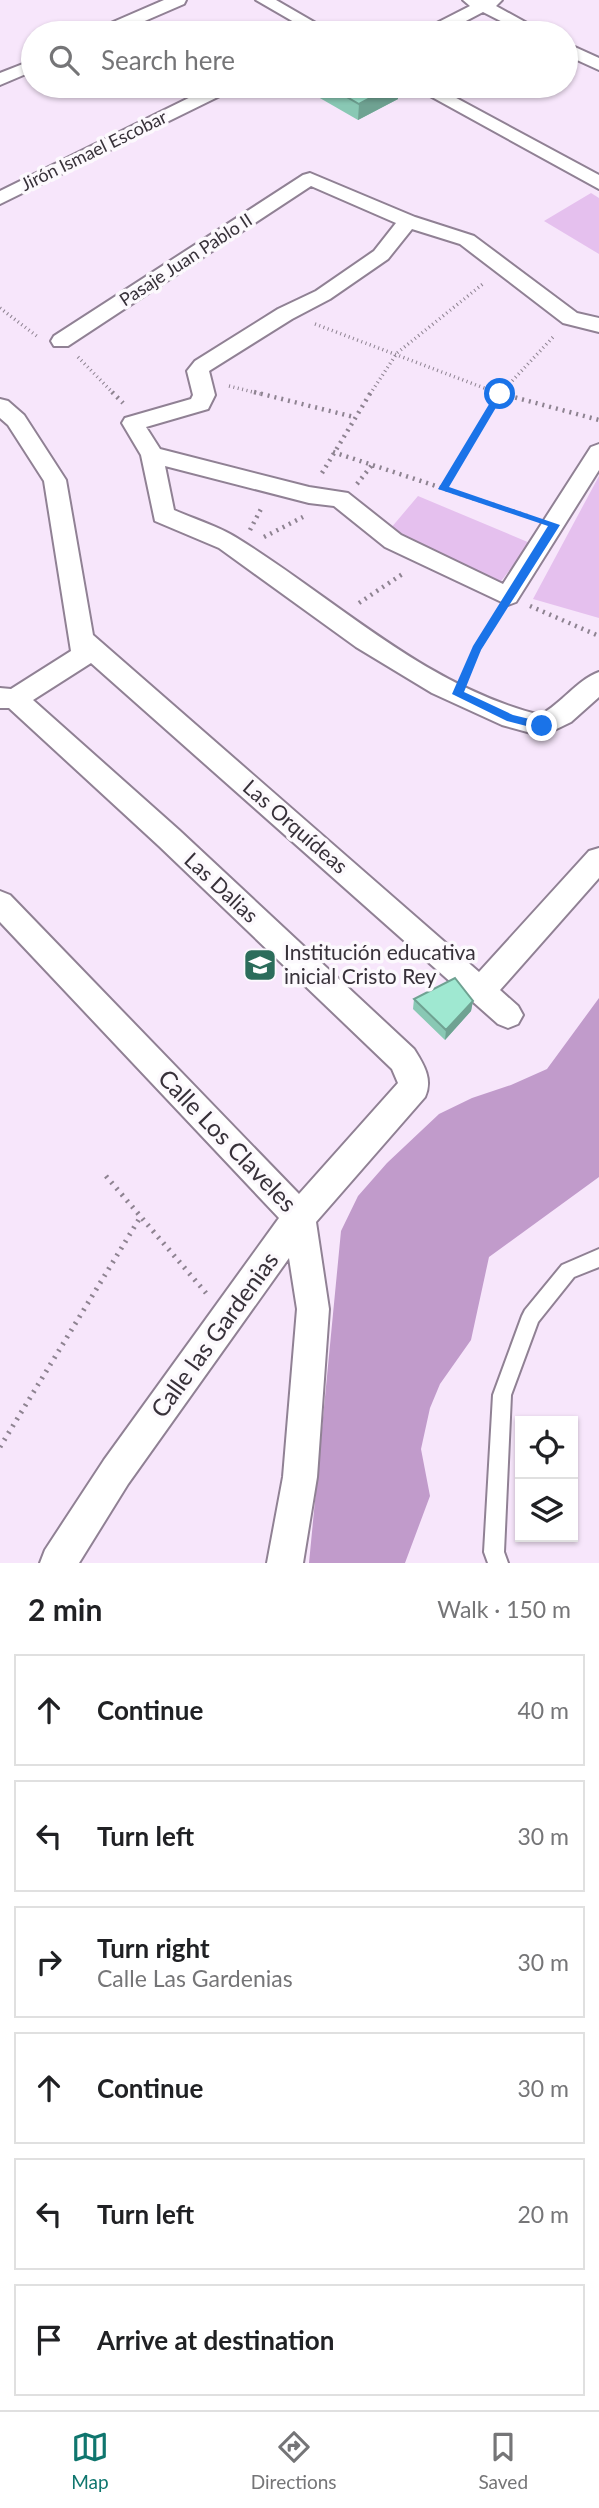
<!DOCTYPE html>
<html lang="en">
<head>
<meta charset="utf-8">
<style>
  :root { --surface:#fff; --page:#f2f2f2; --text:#202124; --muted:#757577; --line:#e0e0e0; --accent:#0f766e }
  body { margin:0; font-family:Lato,sans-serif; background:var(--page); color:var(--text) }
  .controls { position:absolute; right:21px; bottom:21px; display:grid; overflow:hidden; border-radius:0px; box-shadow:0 2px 5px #0004 }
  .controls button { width:63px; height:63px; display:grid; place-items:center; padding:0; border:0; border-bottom:2px solid var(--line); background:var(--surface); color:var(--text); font:35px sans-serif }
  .stop { position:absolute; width:21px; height:21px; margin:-16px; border:5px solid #1a73e8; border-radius:50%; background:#fff }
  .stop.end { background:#1a73e8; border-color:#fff; box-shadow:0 2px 7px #0008 }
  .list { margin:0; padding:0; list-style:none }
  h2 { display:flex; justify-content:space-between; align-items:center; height:91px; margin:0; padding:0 28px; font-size:30px }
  h2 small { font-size:23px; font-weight:400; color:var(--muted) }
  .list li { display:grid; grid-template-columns:46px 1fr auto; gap:21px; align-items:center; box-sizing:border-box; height:112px; margin:0 14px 14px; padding:0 14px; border:2px solid var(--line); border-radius:0px }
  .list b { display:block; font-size:26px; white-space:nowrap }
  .list p { margin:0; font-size:23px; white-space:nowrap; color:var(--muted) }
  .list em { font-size:23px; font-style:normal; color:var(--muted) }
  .icon { flex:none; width:38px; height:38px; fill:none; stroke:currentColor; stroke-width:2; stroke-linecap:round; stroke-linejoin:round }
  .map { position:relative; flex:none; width:599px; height:1563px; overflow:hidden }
  .search { position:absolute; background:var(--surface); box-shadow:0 2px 5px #0004; left:21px; right:21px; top:21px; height:77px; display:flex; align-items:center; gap:18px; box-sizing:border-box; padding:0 24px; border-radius:38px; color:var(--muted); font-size:26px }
  .sheet { height:847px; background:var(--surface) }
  nav { display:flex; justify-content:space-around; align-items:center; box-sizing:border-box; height:98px; border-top:2px solid var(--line); background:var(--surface); font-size:19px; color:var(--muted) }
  nav a { display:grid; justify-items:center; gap:4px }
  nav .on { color:var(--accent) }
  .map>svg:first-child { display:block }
  .green { fill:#e5c0ee }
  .forest { fill:#c19bcb }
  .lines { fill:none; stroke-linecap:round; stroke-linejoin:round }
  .lane-casing { stroke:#908194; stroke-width:4 }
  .street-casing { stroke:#908194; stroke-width:4 }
  .path-far2 { stroke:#8e8391; stroke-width:3.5; stroke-dasharray:1 3.5; stroke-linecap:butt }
  .path-far1 { stroke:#8e8391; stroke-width:4.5; stroke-dasharray:2 5; stroke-linecap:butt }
  .path { stroke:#8e8391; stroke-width:5; stroke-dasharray:2 6; stroke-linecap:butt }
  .lane { fill:#fff; fill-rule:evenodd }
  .street { fill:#fff; fill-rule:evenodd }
  .wall { fill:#89c8b4 }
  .shaded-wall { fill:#6fa292 }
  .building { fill:#9fe8d1; stroke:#6fa292; stroke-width:2 }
  .route { fill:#1a73e8 }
  .labels { text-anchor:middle; stroke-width:7; stroke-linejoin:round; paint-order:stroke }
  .far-street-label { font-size:18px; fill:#373139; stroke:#fcf9fd }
  .street-label { font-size:21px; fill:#373139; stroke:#fcf9fd }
  .poi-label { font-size:21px; fill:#373139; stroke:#fcf9fd; text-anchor:start }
  .near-street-label { font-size:24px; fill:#373139; stroke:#fcf9fd }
</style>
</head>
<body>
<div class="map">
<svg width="599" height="1563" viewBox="0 0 599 1563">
  <rect width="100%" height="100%" fill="#f7e6fb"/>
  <path class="green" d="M591,193L599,198V254L544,221Z
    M599,476V618L533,599Z
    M418,496L530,543L499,584L385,535Z"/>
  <path class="forest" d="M599,998V1177L489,1257L471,1340L440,1384L430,1408L421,1449L430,1496L405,1563H309L341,1231L358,1196L387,1163L439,1114L472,1098L511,1085L547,1069Z"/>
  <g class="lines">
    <defs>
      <path id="lane" d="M599,1249V1267L574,1277L538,1322L511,1395L504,1552L508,1563H488L484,1552L493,1395L522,1316L525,1310L562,1265Z"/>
      <path id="street" d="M164,0H186L184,4L117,33H95L97,29Z
        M256,0H276L333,33H313Z
        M463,0H502L496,6L545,33H524L483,12L443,33H423L425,29L470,6Z
        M566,43L599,58V70L566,55Z
        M33,60V71L0,85V73Z
        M213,86H235L232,90L0,204V191Z
        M412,86H434L599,175V189Z
        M310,173L415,217L474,236L577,313L599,318V332L563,323L460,244L412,229L388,259L330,299L292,319L209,371L215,395L208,409L146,427L160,449L309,487L348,493L401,535L503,584L591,447L599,444V470L516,602L508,605L385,547L334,506L309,503L165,466L174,510C194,519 218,526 237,538C336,599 424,686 540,715C561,704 577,680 599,672V697L571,722L542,736L502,725L432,693L356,647L219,548L155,521L141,455L122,423L125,418L191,399L193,395L187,371L195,361L278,309L316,291L374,251L396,223L311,186L68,346H54L51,341L54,336L303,175Z
        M0,399L8,401L24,415L66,480L93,635L479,972L589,851L599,848V878L500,990L518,1006L523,1015L518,1024L508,1028L498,1024L91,663L33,700L179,830L414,1049C424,1065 433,1079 425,1097L316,1222L329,1309L317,1477L303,1563H267L283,1477L297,1309L289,1258L128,1484L79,1563H40L45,1550L104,1460L279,1218L0,922V891L10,895L299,1194L398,1083L392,1069L159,846L9,708H0V688L11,689L71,651L44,481L8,425L0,418Z"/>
    </defs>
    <use href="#lane" class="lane-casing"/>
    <use href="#street" class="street-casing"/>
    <path class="path-far2" d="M0,308L38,337
      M315,324L500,394
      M78,357L114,394
      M229,386L261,394
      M370,394L397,353L484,283
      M500,394L555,335"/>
    <path class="path-far1" d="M112,392L123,403
      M254,392L354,417
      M495,392L599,420
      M333,452L527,516
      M322,473L371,392
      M357,484L372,465
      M443,489L502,392
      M250,530L262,507
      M264,537L303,517
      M359,603L404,573
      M530,606L599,636
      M468,670L496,616"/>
    <path class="path" d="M106,1176L206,1293
      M0,1447L141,1216"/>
    <use href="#lane" class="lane"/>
    <use href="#street" class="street"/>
  </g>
  <path class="wall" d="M299,86H400V91H398V99L358,120Z
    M414,999L473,1001L471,1011L445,1040L413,1009Z"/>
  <path class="shaded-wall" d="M391,86H400V91H398V99L358,120L359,104Z
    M473,1001L471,1011L445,1040L446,1030Z"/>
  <path class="building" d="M328,86H393L359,104Z
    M455,978L473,1001L446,1030L414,999Z"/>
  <path class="route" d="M497,391L504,394L449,487L560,525L481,650L464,692L513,715L546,723V729L542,730L507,721L452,694L473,646L548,526L438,489Z"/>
  <defs>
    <symbol id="school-square" viewBox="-11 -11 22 22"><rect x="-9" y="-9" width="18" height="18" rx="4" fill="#2c6d5b" stroke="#fcf9fd"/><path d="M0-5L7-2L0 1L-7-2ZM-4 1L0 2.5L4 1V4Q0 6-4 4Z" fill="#fff"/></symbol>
  </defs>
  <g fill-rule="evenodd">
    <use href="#school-square" x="241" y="946" width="38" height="38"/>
  </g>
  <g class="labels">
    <g class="far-street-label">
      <text transform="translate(94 151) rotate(-26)" y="6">Jirón Ismael Escobar</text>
      <text transform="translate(186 260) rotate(-33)" y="6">Pasaje Juan Pablo II</text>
    </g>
    <g class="street-label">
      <text transform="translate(295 827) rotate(41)" y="7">Las Orquídeas</text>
      <text transform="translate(221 888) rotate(43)" y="7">Las Dalias</text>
    </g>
    <g class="poi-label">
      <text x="284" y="960">Institución educativa<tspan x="284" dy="24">inicial Cristo Rey</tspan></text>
    </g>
    <g class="near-street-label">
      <text transform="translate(227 1141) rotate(46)" y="8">Calle Los Claveles</text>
      <text transform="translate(215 1335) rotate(-54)" y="8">Calle las Gardenias</text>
    </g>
  </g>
</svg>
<div class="controls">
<button><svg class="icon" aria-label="locate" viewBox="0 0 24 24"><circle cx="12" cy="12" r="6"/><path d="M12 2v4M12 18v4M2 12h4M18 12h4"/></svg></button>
<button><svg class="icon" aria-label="layers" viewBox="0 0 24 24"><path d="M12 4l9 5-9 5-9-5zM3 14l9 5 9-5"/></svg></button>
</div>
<div class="stop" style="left:500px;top:394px"></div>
<div class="stop end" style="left:542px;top:726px"></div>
<div class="search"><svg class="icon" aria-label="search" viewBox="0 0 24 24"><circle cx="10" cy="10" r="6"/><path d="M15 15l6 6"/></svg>Search here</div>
</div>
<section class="sheet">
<h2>2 min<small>Walk · 150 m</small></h2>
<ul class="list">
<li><svg class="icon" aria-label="ahead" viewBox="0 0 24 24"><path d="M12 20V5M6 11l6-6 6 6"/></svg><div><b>Continue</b></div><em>40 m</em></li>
<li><svg class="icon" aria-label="left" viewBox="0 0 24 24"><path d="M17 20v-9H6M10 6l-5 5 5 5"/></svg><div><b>Turn left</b></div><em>30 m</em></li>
<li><svg class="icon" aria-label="right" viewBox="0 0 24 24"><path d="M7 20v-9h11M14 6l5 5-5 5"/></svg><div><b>Turn right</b><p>Calle Las Gardenias</p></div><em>30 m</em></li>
<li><svg class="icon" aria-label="ahead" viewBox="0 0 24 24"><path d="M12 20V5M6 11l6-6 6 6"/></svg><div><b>Continue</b></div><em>30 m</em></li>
<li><svg class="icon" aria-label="left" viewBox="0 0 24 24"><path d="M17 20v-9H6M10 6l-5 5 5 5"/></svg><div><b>Turn left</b></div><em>20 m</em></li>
<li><svg class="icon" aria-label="arrive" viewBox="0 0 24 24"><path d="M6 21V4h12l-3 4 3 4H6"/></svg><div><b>Arrive at destination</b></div></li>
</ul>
</section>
<nav>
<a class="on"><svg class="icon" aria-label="map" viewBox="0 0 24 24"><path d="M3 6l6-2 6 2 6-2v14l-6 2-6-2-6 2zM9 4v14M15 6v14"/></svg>Map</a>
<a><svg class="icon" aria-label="directions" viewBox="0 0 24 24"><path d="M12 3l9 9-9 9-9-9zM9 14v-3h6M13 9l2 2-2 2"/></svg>Directions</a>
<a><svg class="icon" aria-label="saved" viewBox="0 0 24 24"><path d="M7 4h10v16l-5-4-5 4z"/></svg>Saved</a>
</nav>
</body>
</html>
